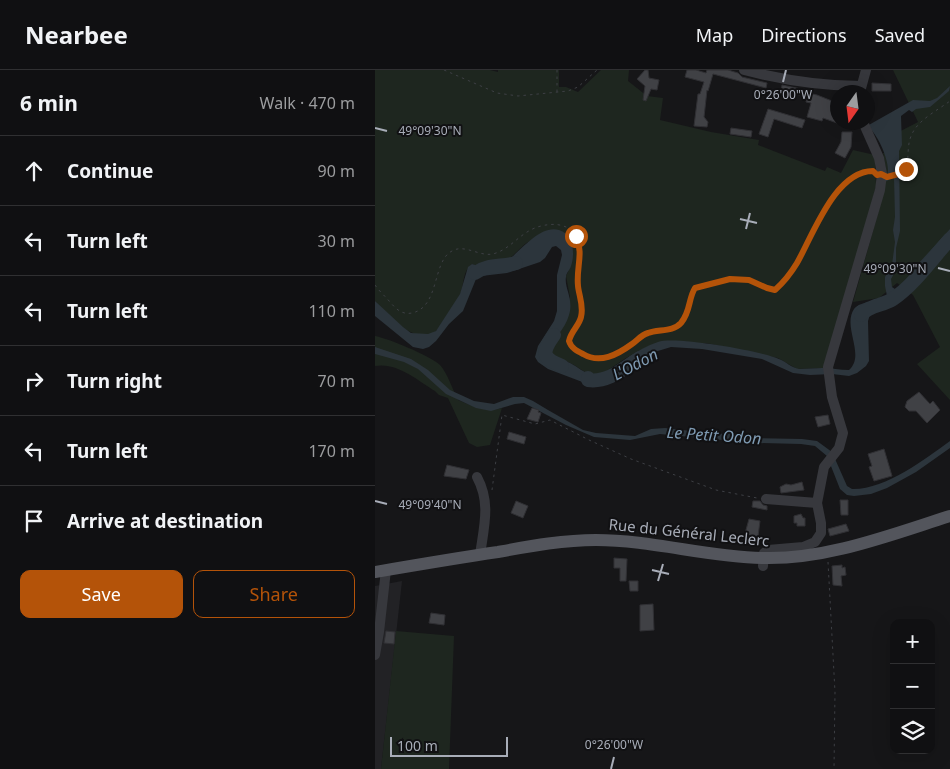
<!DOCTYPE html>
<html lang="en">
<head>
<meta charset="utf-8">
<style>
  :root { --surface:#101012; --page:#19191b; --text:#f1f3f6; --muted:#9c9d9f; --line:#303032; --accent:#b45309 }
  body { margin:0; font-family:"Noto Sans",sans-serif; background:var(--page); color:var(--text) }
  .controls { position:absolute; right:15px; bottom:15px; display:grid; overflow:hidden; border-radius:10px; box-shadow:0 5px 20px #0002 }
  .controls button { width:45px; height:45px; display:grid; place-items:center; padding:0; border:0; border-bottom:1px solid var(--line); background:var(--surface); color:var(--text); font:25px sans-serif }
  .compass { position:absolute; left:455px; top:15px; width:45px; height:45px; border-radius:50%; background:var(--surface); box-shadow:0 5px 20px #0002; rotate:194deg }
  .scale { position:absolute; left:15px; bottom:12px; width:118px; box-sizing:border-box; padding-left:5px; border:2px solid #a8adb8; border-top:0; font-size:14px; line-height:18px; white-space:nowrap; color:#a8adb8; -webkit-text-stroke:4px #111113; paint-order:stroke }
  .stop { position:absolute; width:15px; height:15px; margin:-11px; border:4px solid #b45309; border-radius:50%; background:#fff }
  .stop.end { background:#b45309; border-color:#fff; box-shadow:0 1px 5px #0008 }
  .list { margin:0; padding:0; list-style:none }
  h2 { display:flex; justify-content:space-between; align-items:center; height:65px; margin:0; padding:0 20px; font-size:21px }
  h2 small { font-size:16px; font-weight:400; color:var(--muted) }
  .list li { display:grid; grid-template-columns:32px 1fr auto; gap:15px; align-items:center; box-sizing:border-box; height:70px; padding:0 20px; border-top:1px solid var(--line) }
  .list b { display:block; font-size:19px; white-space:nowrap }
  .list em { font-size:16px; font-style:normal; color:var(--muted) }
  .actions { display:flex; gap:10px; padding:15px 20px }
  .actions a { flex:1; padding:11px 0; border:1px solid var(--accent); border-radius:10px; text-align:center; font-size:18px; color:var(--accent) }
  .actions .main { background:var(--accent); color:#fff }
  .icon { flex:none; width:28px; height:28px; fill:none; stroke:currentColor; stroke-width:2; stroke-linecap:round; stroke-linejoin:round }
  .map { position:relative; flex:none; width:575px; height:699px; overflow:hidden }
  header { display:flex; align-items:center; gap:30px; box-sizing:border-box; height:70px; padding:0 25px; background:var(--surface); border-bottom:1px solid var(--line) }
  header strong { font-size:24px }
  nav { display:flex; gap:28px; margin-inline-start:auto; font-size:18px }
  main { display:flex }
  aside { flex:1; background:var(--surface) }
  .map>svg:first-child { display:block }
  .built { fill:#222225 }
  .green { fill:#1e261f }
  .water { fill:#2c353c }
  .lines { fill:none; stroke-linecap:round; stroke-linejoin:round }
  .river { stroke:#2c353c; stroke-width:14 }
  .building { fill:#404145; stroke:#303034 }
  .path { stroke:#3d3f44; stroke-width:1; stroke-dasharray:2.5 4; stroke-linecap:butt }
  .minor { stroke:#37383d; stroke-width:10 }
  .major { stroke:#53555c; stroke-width:12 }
  .route { stroke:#b45309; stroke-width:6 }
  .ticks { fill:none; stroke:#a8adb8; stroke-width:2 }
  .labels { text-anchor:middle; stroke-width:4; stroke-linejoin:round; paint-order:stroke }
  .street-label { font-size:15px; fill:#a8adb8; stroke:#111113 }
  .water-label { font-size:16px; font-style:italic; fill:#7f9bb3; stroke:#111113 }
  .ticks-label { font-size:12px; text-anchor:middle; fill:#a8adb8; stroke:#111113; stroke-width:4; stroke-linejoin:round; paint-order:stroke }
</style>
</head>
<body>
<header>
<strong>Nearbee</strong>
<nav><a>Map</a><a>Directions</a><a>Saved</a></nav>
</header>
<main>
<aside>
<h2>6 min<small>Walk · 470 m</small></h2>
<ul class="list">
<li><svg class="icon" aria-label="ahead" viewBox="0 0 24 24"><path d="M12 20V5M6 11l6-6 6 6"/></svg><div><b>Continue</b></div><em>90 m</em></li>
<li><svg class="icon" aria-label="left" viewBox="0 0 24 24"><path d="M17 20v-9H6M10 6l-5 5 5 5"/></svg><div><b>Turn left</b></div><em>30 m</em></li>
<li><svg class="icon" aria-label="left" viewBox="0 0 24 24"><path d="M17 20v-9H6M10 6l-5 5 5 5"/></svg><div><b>Turn left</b></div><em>110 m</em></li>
<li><svg class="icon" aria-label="right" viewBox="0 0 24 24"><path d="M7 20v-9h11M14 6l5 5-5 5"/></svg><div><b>Turn right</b></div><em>70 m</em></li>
<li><svg class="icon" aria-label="left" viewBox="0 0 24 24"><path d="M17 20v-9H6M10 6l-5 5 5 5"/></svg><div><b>Turn left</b></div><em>170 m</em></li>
<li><svg class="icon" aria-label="arrive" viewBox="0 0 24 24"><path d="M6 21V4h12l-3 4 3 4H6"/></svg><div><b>Arrive at destination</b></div></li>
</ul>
<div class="actions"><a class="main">Save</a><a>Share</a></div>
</aside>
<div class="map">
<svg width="575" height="699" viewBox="0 0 575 699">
  <rect width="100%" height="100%" fill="#161618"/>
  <path class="built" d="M27,511L6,699H0V516Z"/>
  <path class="green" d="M0,0H115L123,2V0H184V17H191L203,22L226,0H254L253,11L272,26L288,28L285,50L336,62L384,70L383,75L450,101L452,97L466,103L478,80L500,85L501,116L480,196L448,298L422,299L403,288L331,273L274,276L251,288L224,306C208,305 204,295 190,291C182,289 173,291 168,283L186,260L195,227L191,206C199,191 200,177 189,163L178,160L168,163L150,174L129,194L121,197H104L97,194C88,201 89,212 86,222C83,231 75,240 70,248C67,252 64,258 61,261C40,277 12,244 0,231Z
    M518,0H575V330L542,294L565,277L538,225L522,213L504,228L478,232L505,136L511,100L508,83L518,82V65L543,52Z
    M0,266C12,268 56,286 65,295C72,302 78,321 83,330C98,336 111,343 127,338L115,375L102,377L94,373L73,328L64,325L60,321C42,310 22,292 0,296Z
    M21,561L79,566L74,699H6Z"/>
  <path class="water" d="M575,16L574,21L555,37L541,39L537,42L534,40L526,46L527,75L524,81L525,161L521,178V200L516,209L517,217L520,219L526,217L543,194L575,159V169L526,220L505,233L496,241L493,251L494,291L491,296L482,303L474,306L457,304L435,305L418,303L387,289L327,279L296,277L273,284L226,312L210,313L173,299L163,292L160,287L163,276L179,251L182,241V205L187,185L186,180L181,176L177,177L170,188L165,192L132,203L106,206L101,209L88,241L74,254L61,271L54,277L48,279L38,277L0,246V231L28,257L36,263L53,264L61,261L85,224L93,197L97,194C105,197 115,199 123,196C140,191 161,154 184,160C199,164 200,185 196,196C195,200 191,203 191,207C189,218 199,229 194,245C190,259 178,271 168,283C173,291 182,289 190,291C203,295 208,305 224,306C244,295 261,279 283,272C301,266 385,281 404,289C410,291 417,298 424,299C431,299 439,298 447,298C456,298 465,300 474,300C491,285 467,257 479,239C486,230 503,233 512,226L510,216V207L517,195L520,172L518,160L520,147L519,107L510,112C511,108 513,104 513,100C513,87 502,63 492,56L538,30L555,31L562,28Z
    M0,277L36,289L53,300L75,320L99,331L119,334L138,327H149L158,331L173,340L208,360L221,363L260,366L276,359L290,358L342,364L361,363L379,368L427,369L442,371L457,382L472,416L477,419C510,420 550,389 575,371V378L541,402L512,418L496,424L479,426L472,425L465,419L452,386L440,376L426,374L383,373L358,369L347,370L285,364L255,370L219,367L191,355L149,333L140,334L116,341L101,338L71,324L43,299L29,292L0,284Z"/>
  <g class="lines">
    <path class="river" d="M100,203C112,194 127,197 141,193
      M486,245C494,235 507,236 518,229C539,215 558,188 575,169
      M179,265C167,282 166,288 187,296
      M213,308V310C233,313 249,298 265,288"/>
  </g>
  <path class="building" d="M270,0H273L274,8L284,10L282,20L276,19L271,31L268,30L270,16L262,9Z
    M312,0H321L331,3L332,0H353L363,3L367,7L392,13L391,18L338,4L333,21L332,20L329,47L333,52L332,57L319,56L323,24H325L329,12L310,7Z
    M497,13L516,14V21H497Z
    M407,15L426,19L425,25L406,22Z
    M433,23L442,25L462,33V53L448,48L447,51L432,47L436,33L431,32Z
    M393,39L430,50L427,58L399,49L393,67L384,64Z
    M356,58L377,61L376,67L355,64Z
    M467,62H477L476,77L470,88L460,83L466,72Z
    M544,322L555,334L558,331L565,340L552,353L541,341H534L530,337L532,331Z
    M157,338L164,340L163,342L166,343L163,352L152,349Z
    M453,345L455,354L443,357L440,347Z
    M134,362L151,367L149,374L132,369Z
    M509,379L517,406L499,411L494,397L497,396L493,384Z
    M72,395L94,400L91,409L69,406Z
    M427,412L429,420L406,423L405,417L411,414L416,415Z
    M465,430H473V445H466Z
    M141,431L153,436L148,448L136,443Z
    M378,431H385L388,435L392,436V440L377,437Z
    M426,444L428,448H430V456H422V453H419V446Z
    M374,449L385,451L382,474L368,471Z
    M471,454L474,461L455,466L453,459Z
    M239,488L252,489L251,511H245V498H239Z
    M467,495V498L470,497L471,505L466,506L467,516L458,515L457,496Z
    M254,511H263V521H255Z
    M278,534L279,560L265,561V535Z
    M56,543L70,545L69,555L54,553Z
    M11,561L20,562L19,574L9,573Z"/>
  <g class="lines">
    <path class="path" d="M69,0L122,23L143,26L193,21L203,17L222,0
      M182,22V0
      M517,106C541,100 528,82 537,64C543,50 563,40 575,31
      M0,215C4,221 10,226 15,232C21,239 27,245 37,243C65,237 57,191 77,181C90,173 107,189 121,183C138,177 146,161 166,156C190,150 207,161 205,187C205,195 202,202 203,210C203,221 208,233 207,244C205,254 196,260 194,271C197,278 202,280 208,284C225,294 242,285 257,274C263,270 266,265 273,263C283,259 298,262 306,253C316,242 313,229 320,218L355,209L374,210L392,218L400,220C409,212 416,203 422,193C438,165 460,101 498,101
      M117,420L127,345L160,354L175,350L214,370L256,389L341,420L382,428
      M453,492L460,622L459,699"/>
    <path class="minor" d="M369,0C408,10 446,16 486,16
      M485,22L491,0
      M102,407C116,433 109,456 105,485
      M391,429L442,433
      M388,496L389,483L393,480L428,477L440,472L446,463V453L442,433L449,397L464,378L468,363L457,327L453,297L505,120L507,104L504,88L488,52
      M0,585L4,562L11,500"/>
    <path class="major" d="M0,502C41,495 82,488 123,482C156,476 188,470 221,470C276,470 332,487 387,488C451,490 515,465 575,446"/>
  </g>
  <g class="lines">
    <path class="route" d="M201,166C209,184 201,197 203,216C204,226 209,236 206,247C204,256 196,261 194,271C196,278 202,281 208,284C225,294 242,285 257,274C263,270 266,265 273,263C283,259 298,262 306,253C316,241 313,229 320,218L355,209L374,210L392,218L400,220C409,212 416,203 422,193C438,165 460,101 498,101L502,105L506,104L512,107L527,103L531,99"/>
  </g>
  <path class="ticks" d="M408,12L411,0M0,58L12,61M365,149L382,153M371,159L375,143M563,198L575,201M0,431L12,434M277,500L294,504M283,511L288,494M236,699L239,687"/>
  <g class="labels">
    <g class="street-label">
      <text transform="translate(314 463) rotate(6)" y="5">Rue du Général Leclerc</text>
    </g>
    <g class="water-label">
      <text transform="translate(260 294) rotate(-28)" y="6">L'Odon</text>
      <text transform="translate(339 365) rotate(4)" y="6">Le Petit Odon</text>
    </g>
  </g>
  <g class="ticks-label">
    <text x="408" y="29">0°26'00"W</text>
    <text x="55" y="65">49°09'30"N</text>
    <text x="520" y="203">49°09'30"N</text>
    <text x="55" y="439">49°09'40"N</text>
    <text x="239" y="679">0°26'00"W</text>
  </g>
</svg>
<div class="controls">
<button>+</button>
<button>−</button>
<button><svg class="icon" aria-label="layers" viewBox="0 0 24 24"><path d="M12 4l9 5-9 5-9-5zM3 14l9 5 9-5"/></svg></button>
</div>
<svg class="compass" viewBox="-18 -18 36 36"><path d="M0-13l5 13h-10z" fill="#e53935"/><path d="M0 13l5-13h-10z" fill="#9c9d9f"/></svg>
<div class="scale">100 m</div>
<div class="stop" style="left:201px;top:166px"></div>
<div class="stop end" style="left:531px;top:99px"></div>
</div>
</main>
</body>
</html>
